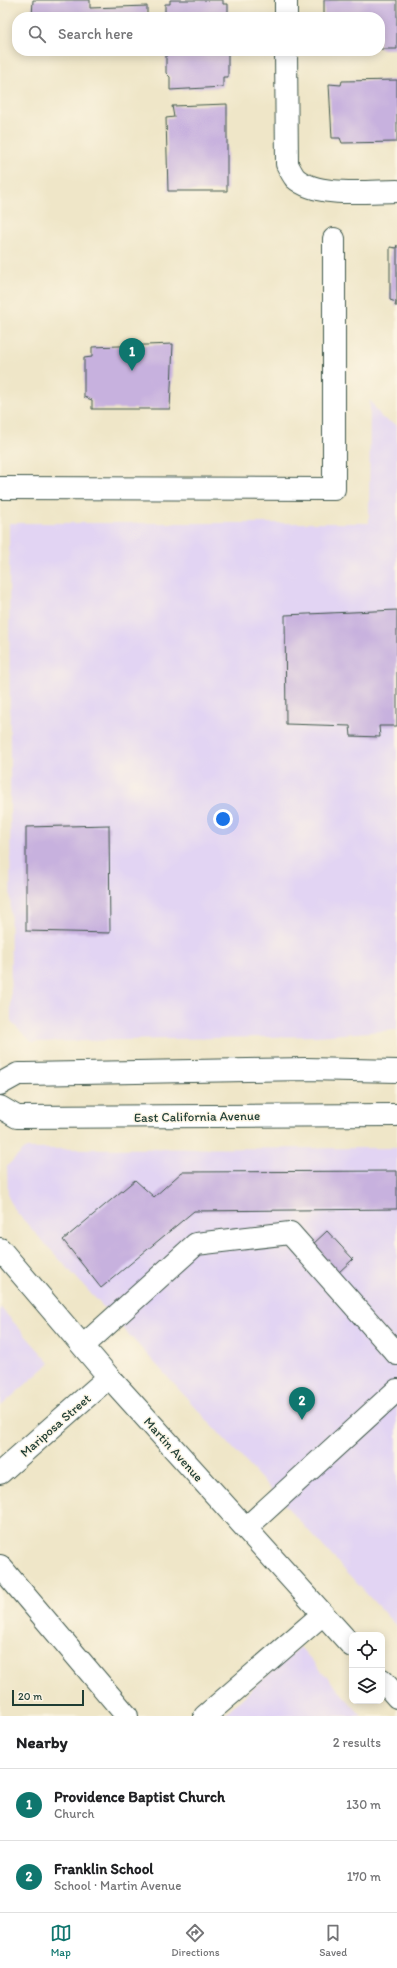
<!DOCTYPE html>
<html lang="en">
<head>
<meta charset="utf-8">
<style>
  :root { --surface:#fff; --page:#f2f2f2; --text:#202124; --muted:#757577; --line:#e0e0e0; --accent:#0f766e }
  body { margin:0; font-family:Itim,sans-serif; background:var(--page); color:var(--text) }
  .controls { position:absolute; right:12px; bottom:12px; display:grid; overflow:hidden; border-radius:8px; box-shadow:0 2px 10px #0003 }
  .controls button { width:36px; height:36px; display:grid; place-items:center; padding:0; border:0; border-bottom:1px solid var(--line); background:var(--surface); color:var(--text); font:20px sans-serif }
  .scale { position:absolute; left:12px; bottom:10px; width:72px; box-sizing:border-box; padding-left:4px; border:2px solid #1f3d34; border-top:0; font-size:11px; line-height:14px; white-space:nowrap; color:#1f3d34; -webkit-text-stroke:3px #fcf5e5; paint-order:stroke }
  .you { position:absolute; left:223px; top:819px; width:14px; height:14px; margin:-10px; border:3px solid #fff; border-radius:50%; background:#1a73e8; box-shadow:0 0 0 6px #1a73e833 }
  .badge { display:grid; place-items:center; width:26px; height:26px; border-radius:50%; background:var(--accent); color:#fff; font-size:13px; font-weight:700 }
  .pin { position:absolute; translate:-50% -33px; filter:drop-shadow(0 1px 2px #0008) }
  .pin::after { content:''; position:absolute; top:21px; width:14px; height:12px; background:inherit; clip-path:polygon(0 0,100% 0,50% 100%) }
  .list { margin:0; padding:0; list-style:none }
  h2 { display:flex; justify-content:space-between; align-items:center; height:52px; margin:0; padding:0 16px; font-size:17px }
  h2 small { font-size:13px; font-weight:400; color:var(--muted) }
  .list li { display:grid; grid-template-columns:26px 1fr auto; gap:12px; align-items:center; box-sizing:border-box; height:72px; padding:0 16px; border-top:1px solid var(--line) }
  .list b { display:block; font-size:15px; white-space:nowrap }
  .list p { margin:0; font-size:13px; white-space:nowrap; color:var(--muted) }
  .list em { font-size:13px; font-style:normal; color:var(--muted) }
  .icon { flex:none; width:22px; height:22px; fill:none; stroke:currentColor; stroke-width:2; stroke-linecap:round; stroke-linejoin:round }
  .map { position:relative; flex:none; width:397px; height:1716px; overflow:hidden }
  .search { position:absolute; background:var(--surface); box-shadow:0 2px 10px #0003; left:12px; right:12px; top:12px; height:44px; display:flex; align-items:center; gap:10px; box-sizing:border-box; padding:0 14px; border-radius:16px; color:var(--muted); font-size:15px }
  .sheet { height:196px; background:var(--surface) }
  nav { display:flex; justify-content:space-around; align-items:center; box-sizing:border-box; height:56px; border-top:1px solid var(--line); background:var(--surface); font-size:11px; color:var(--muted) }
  nav a { display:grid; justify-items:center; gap:2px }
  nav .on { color:var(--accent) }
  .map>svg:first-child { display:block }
  .built { fill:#e2d4f3 }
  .building { fill:#c7b1de }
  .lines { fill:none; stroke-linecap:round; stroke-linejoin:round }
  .minor-casing { stroke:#3e564a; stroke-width:24 }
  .major-casing { stroke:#3e564a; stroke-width:24 }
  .minor { stroke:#fff; stroke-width:22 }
  .major { stroke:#fff; stroke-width:22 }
  .labels { text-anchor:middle; stroke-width:3; stroke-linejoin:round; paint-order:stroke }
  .street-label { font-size:13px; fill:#1f3d34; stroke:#fcf5e5 }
</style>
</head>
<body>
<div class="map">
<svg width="397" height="1716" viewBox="0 0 397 1716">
  <rect width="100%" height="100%" fill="#fcf5e5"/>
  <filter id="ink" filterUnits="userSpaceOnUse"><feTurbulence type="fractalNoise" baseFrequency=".025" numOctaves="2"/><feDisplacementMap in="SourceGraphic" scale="8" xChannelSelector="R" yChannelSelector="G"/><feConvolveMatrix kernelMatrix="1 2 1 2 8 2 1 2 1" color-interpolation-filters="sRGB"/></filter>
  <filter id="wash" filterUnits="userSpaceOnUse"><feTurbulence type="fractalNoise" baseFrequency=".012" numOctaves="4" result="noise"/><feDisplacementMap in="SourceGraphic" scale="16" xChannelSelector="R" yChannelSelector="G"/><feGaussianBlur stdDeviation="0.9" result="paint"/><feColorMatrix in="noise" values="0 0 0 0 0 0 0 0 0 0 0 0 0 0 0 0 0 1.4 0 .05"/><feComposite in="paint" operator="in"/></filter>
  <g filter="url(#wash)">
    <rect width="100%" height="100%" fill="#efe6c8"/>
    <path class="built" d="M370,400L382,418L397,425V1030L316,1036L32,1042L11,1022L9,523H369Z
      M397,1148V1627L17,1213L8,1197L7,1166L25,1149Z
      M0,1307L50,1363L0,1407Z
      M300,1647L362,1716H222Z"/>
    <g id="blocks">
      <path class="building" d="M33,0H90V8L147,6V17H32Z
        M170,0H223V4H228V17H165V4H170Z
        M324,0H397V49H380V17H324Z
        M166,51H228V77H223V87L170,90V77L166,73Z
        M397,80V142L342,143L340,138H332L329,84L341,85L342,81Z
        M227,104V191H168L166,118L174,117L172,106Z
        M397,245V306H395L396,302L390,300V247L396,248Z
        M173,344L170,409H92V400L84,397V358L92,357V347Z
        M397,610V726H379L380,737L351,736L350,726L286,724L285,615Z
        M109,825L110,933L26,931V827Z
        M397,1171V1209L194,1211L101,1288L63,1240L135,1180L154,1197L182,1172Z
        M327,1231L353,1259L337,1274L311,1246Z"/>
    </g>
  </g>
  <g filter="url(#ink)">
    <use href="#blocks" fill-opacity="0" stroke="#3e564a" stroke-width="1"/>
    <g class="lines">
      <defs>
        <path id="minor" d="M286,0V17
          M286,51L287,164C289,168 292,174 295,178C317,198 369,191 397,191
          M0,488L334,489V239
          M0,1249L109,1377L352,1646
          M83,1346L196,1244L290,1233L397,1354
          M0,1473L109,1377
          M246,1528L397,1390
          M0,1566L127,1716
          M382,1680L397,1697
          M205,1716L323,1614"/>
        <path id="major" d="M0,1084L18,1074H25L306,1069L397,1071
          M0,1107L17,1117L397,1115"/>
      </defs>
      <use href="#minor" class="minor-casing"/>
      <use href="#major" class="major-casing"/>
      <use href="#minor" class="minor"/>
      <use href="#major" class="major"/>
    </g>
  </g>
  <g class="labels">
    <g class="street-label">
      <text transform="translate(197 1116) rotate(-1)" y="5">East California Avenue</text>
      <text transform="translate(55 1425) rotate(-41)" y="5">Mariposa Street</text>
      <text transform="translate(174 1449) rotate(48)" y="5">Martin Avenue</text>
    </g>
  </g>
</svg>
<div class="controls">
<button><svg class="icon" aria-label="locate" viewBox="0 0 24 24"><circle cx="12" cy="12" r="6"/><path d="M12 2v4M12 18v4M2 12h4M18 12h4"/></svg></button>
<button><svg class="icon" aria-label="layers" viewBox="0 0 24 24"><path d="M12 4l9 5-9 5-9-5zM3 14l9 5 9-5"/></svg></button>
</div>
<div class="scale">20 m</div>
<div class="you"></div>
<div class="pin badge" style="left:132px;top:371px">1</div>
<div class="pin badge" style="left:302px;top:1420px">2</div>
<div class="search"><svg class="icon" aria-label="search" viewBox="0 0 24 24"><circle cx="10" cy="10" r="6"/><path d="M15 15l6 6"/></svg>Search here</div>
</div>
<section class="sheet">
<h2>Nearby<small>2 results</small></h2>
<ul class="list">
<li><span class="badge">1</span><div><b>Providence Baptist Church</b><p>Church</p></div><em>130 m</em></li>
<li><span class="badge">2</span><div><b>Franklin School</b><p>School · Martin Avenue</p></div><em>170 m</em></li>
</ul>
</section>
<nav>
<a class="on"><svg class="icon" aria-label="map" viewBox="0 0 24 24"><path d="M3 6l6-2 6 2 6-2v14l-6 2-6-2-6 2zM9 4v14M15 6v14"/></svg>Map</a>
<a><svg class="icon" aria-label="directions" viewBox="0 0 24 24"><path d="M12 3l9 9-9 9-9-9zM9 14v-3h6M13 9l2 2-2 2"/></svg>Directions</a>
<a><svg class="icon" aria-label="saved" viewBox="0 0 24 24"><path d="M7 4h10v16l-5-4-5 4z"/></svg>Saved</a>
</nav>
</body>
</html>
